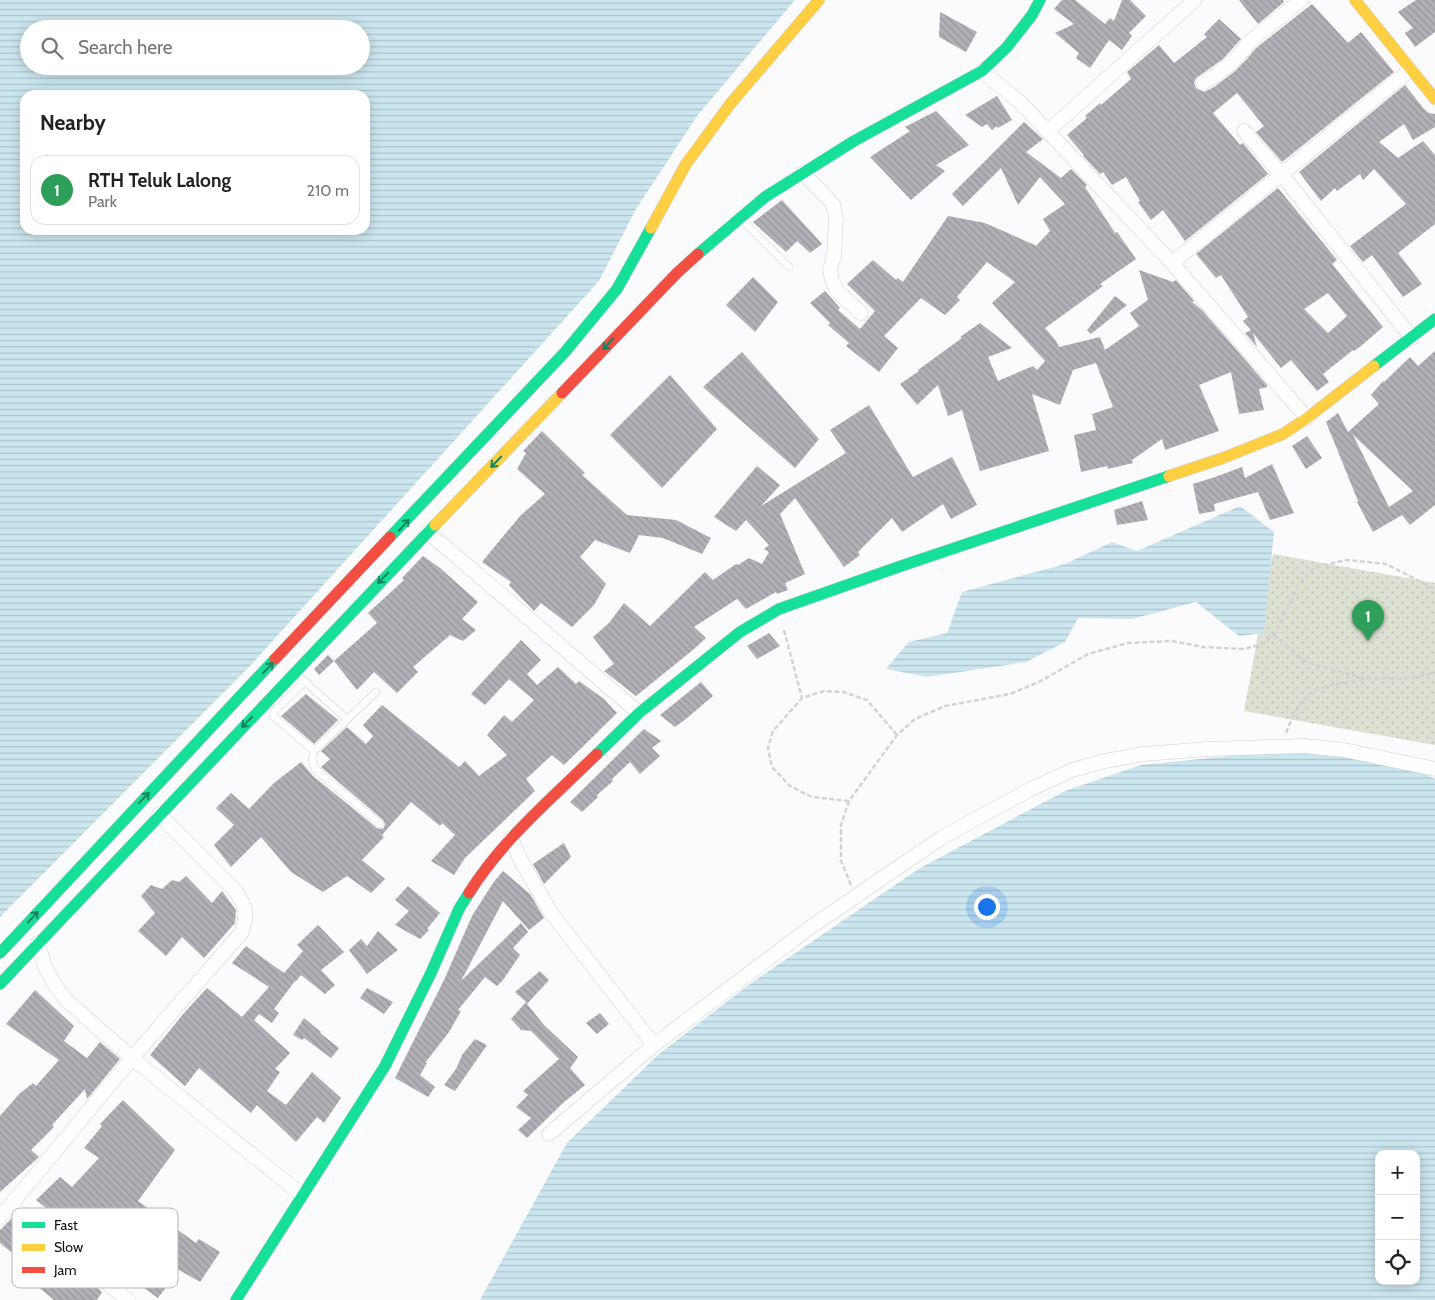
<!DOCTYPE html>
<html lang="en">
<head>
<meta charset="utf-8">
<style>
  :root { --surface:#fff; --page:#f2f2f2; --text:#222; --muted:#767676; --line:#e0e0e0; --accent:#b45309 }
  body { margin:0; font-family:Cabin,sans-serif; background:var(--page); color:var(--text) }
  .controls { position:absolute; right:15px; bottom:15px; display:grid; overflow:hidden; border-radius:10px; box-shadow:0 2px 12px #0003 }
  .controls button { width:45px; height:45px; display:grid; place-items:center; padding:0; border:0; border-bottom:1px solid var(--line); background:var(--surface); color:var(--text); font:25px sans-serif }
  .you { position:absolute; left:986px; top:906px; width:18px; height:18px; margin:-12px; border:4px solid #fff; border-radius:50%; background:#1a73e8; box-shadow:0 0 0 8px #1a73e833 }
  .badge { display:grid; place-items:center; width:32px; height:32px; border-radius:50%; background:var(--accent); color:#fff; font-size:16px; font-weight:700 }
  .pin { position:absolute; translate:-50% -41px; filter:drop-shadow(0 1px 2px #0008) }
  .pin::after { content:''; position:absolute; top:26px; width:18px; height:15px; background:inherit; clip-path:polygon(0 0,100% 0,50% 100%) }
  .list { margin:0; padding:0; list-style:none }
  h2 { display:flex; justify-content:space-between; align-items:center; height:65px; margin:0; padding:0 20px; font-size:21px }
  h2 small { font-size:16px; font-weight:400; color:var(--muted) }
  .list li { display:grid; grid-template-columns:32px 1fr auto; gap:15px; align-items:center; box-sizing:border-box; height:70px; margin:0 10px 10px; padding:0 10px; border:1px solid var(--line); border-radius:15px }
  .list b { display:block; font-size:19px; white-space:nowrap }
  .list p { margin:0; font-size:16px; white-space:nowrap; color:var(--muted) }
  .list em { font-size:16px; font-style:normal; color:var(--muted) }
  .icon { flex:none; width:28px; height:28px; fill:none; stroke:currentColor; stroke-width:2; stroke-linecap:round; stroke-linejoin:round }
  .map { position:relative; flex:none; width:1435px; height:1300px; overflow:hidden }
  .search { position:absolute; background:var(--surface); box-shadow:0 2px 12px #0003; left:20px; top:20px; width:350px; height:55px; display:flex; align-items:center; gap:12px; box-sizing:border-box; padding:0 18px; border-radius:28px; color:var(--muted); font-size:19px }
  .panel { position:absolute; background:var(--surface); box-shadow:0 2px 12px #0003; left:20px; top:90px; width:350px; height:145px; border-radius:15px }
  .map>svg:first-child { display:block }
  .grass { fill:url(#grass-dots) }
  .water { fill:url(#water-rules); fill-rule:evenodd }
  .building { fill:url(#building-back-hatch); fill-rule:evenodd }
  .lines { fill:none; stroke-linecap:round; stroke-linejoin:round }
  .lane-casing { stroke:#d1cfd4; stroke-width:8 }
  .street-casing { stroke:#d1cfd4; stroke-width:15 }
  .fast-casing { stroke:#d1cfd4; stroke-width:12 }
  .slow-casing { stroke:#d1cfd4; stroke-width:12 }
  .jam-casing { stroke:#d1cfd4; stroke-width:12 }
  .path { stroke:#d3d3d4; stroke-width:2.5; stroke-dasharray:5 2.5; stroke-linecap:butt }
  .lane { stroke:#fefeff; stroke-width:7 }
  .street { stroke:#fefeff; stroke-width:14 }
  .fast { stroke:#16e098; stroke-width:11 }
  .slow { stroke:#ffcf43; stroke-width:11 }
  .jam { stroke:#f24e42; stroke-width:11 }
  .oneway { stroke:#15835f }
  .key { fill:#fff; stroke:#b8b8ba; stroke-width:1 }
  .key-label { font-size:14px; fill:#141219 }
</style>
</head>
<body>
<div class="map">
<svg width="1435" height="1300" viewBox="0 0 1435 1300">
  <defs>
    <pattern id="grass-dots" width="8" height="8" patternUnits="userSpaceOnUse" patternTransform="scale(1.25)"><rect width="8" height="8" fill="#dde1d3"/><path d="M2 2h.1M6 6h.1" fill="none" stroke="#bdc0b5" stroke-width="1.8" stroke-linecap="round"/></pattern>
    <pattern id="water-rules" width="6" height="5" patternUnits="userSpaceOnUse" patternTransform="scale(1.25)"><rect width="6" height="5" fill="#cbe6ef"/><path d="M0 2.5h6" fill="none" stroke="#adc4cc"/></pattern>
    <pattern id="building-back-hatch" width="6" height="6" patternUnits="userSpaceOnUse" patternTransform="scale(1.25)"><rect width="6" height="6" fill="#b2b0b7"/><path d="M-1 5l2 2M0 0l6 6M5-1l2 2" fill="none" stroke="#98969d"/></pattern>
  </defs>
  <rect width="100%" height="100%" fill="#fbfafc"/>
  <path class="grass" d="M1273,554L1435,583V745L1244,711Z"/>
  <path class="water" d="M0,0H795L697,116L636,209L599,281L250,666L0,917ZM29,29H361V66H29ZM25,95H365V230H25Z
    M1240,506L1274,532L1264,633L1239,636L1196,602L1132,619L1078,618L1065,642L1026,662L927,677L886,669L909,642L947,633L962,592L1065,564L1112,542L1137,551Z
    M1299,749L1413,767L1435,779V1300H480L567,1143L659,1054L750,984L920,868L1065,791L1141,765ZM1379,1154H1416V1281H1379Z"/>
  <path class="building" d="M1062,0H1075L1105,24L1110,18L1114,21L1122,0H1130L1146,16L1129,33L1132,36L1122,50L1109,40L1090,68L1076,58L1079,53L1055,33L1074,24L1054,9Z
    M1239,0H1283L1284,2L1258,24Z
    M1416,0H1435V32L1415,47L1405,33L1413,28L1398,12Z
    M1312,4L1348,43L1361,32L1394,72L1282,162L1256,132L1264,126L1237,93L1213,113L1240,145L1243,143L1268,174L1185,241L1163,210L1151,220L1138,202L1140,201L1126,177L1112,185L1103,172L1100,174L1083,156L1084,155L1067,135L1087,118L1085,116L1100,103L1101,105L1131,79L1127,72L1159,45L1174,63L1207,37L1204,34L1219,19L1241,39L1223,59L1196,78L1194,83L1196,88L1204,92L1214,87L1234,72L1246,60L1256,48Z
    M940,12L977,32L966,52L939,37Z
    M1405,85L1424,109L1429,113L1435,114V127L1413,140L1404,124L1379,142L1398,158L1423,141L1435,155V224L1398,253L1422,284L1403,297L1372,255L1363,262L1350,246L1406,204L1374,169L1363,180L1360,174L1337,191L1335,188L1321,201L1299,172Z
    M997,96L1012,120L998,128L997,126L992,130L987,124L982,127L965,115Z
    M936,111L969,145L936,165L945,171L911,200L870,157L910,131L905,127Z
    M1024,122L1043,139L1026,152L1061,178L1071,169L1087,185L1085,187L1115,233L1117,232L1136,259L1100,284L1103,286L1045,328L1056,341L1059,347L1100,337L1105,350L1139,326L1130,313L1148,300L1139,270L1173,282L1176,280L1194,301L1192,302L1202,310L1267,385V387L1259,389L1264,410L1239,414L1231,372L1199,385L1219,431L1165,450L1162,439L1132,460L1133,463L1108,469L1107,466L1081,472L1074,435L1096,430L1092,414L1113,407L1096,363L1073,370L1060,405L1032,394L1049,451L980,471L962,410L948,416L938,385L917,405L900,384L919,371L918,370L962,338L960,337L980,323L1012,348L988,357L998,381L1033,366L1037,370L1045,361L992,303L1015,282L987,262L957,297L960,300L945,315L921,298L884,336L898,348L879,372L846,346L849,343L828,325L830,323L810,303L825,291L840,308L838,310L860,329L875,311L847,284L873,260L896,280L898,278L903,282L948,216L985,223L1037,246V245L1050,231L1043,219L1065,204L1040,177L1018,205L1001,168L963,206L952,194Z
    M1278,188L1337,260L1332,264L1383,327L1361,346L1354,351L1353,350L1323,374L1329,382L1317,391L1291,360L1281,368L1253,333L1257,347L1245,333L1251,330L1243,321L1248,317L1221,275L1216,278L1196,254ZM1328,293L1347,316L1328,333L1304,309Z
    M782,200L822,244L810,253L797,241L786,252L753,222Z
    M753,277L778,302L755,332L726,305Z
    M1115,296L1127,305L1091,334L1087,330Z
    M1435,351V505L1410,525L1402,515L1373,532L1357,502L1358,501L1326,422L1338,413L1348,432L1379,404L1371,395L1383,381L1384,382L1410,357L1418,366ZM1353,435L1413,491L1389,507Z
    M742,352L819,439L795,468L703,387Z
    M670,375L717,429L662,488L610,435Z
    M869,405L913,477L952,457L977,505L951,519L943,504L902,532L892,518L858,552L860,555L844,567L795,498L780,514L805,574L785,583L788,590L777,594L776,592L746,609L737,599L694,627L706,638L694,649L636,696L604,671L614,664L593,637L609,623L624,603L650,626L705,572L713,580L736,564L738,565L749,558L762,564L769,552L764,549L769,545L746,520L736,531L714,517L757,466L780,485L761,506L846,453L830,430Z
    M542,431L585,473L582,475L627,515L676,520L711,538L702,554L663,538L639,535L630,553L595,540L580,557L606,584L594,605L572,627L541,603L534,611L509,585L511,582L482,562L520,516L545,494L517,469L526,453L523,451Z
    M1307,436L1322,458L1306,469L1292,446Z
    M1272,464L1294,513L1270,520L1258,492L1214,504L1215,511L1199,514L1193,484L1215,477L1242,467L1245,478Z
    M1142,501L1148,520L1117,525L1114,510Z
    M423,556L440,568L478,602L462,619L476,630L463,641L450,635L413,667L418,672L397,693L374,672L357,690L334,661L377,623L368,613L404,580L402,578Z
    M769,633L780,646L757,659L747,646Z
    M521,640L541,660L527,674L537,685L558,667L576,684L579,681L604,699L617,713L564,765L552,755L526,779L535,791L465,858L454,875L431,861L455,835L442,823L440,826L411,802L382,835L384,837L362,860L385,879L371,893L347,876L323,892L291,872L261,837L231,867L214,845L234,825L216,808L231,793L249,809L274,783L301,762L313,776L377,828L380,829L384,828L385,824L383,820L321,767L330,759L321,751L347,727L366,744L373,736L363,725L382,705L459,767L465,761L479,776L507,755L487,735L504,715L512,722L534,700L509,679L485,705L471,694Z
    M328,655L334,661L319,675L314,669Z
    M701,682L713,696L687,718L675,727L660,715Z
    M306,694L338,720L314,744L281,716Z
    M644,729L661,741L652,748L660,756L640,774L630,762L612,779L613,781L597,795L598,797L582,812L570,802Z
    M564,843L571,857L544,884L533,864Z
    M503,871L530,894L544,918L529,930L503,901L461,981L521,923L528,932L513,948L520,955L503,980L497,986L485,977L458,1010L461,1011L449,1032L425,1063H427L420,1075L435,1087L428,1097L395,1078L444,980L472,916L493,883Z
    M186,876L212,903L222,891L236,910L235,923L204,958L182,937L166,956L138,931L155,913L141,896L151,885L162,889L172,880L179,882Z
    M408,886L440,913L427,929L429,930L420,939L395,925L409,911L395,900Z
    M318,925L344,952L321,970L335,985L325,994L301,975L296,981H295L274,1009L279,1013L272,1023L259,1014L254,1020L290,1053L275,1069L280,1072L267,1091L286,1105L312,1072L341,1098L324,1123L317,1117L296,1142L257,1105L251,1113L199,1068L185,1086L150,1055L184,1013L207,988L242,1017L269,987L232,963L246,946L284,973L303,951L297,945Z
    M378,931L398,950L367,974L349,950L361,939L367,946Z
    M540,971L549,980L527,1004L544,1025L578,1057L570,1068L585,1085L563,1103L527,1138L518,1130L531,1118L516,1107L528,1095L523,1091L559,1059L531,1031L521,1030L511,1019L526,1002L515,992Z
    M367,988L393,1002L384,1014L360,998Z
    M35,990L74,1026L64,1041L87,1058L100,1042L120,1059L87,1099L85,1089L52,1125L54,1127L31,1150L39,1157L0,1192V1116L19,1094L33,1083L36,1086L59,1060L6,1024Z
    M600,1013L609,1024L597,1034L586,1023Z
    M304,1018L321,1032L320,1033L339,1048L331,1058L304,1038L302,1040L293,1035Z
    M475,1039L487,1045L455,1091L444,1085L456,1069L462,1055Z
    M123,1100L175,1150L138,1201L196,1243L199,1239L220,1252L200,1282L179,1270L158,1298L134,1281L130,1285L105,1271L85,1255L95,1245L36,1200L60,1177L72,1187L99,1158L84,1148L102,1126L100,1124Z
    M12,1218L50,1248L68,1267L71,1265L102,1292L97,1300H54L24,1275L30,1268L0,1243V1230Z"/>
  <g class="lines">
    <defs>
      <path id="lane" d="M742,220L789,267
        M302,679L347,719
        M304,682L274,712L273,716L314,751
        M376,692L314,751L312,760L315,769L380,824"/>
      <path id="street" d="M982,71L1021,103L1172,263L1307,418
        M1203,83C1220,73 1238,60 1249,42L1301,0
        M1048,131L1195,0
        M1244,131L1282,175L1412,338
        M803,173L833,204L836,219L834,256L830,270L832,280L837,291L861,313
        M1172,263L1410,70
        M428,532L639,713
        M511,838L520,859L551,913L654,1045
        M38,943L45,967L55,985L66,1000L132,1058L302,1195
        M549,1134L654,1045L808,929L941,838L1031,789L1072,770L1105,761L1144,754L1208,749L1305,746L1344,750L1435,769
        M10,1205L128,1300
        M0,1218L132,1058L242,932C247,914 247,909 237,893L159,814"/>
      <path id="fast" d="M698,254L765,197L854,141L982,71L1007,47L1032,15L1040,0
        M1374,366L1435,319
        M390,537L565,352L617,289L651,228
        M597,754L639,713L740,632L779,609L904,565L1169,476
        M0,953L275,659
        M0,984L435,525
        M236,1300L385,1066L431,973L459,909L469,893"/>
      <path id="slow" d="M1355,0L1435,99
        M651,228L686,164L731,103L819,0
        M1169,476L1223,458L1283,434L1307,418L1374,366
        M435,525L562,393"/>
      <path id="jam" d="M562,393L677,273L698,254
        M275,659L390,537
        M469,893C502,840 552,798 597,754"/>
    </defs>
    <use href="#lane" class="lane-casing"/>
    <use href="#street" class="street-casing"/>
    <use href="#fast" class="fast-casing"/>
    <use href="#slow" class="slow-casing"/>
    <use href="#jam" class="jam-casing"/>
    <path class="path" d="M784,630L802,698
      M1274,635L1306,662L1366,679L1410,678L1435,673
      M1286,733C1305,683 1316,689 1364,679
      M849,801L812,797L790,786L772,767L768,748L773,731L802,698L824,691L843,692L867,700L897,735
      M851,885L841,861V825L849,801L897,735L915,719L945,706L1010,694L1041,681L1088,654L1128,643L1172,641L1203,647L1244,649L1263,644L1274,635L1300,582L1315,567L1347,560L1386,564L1435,589"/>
    <use href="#lane" class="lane"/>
    <use href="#street" class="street"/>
    <use href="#fast" class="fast"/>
    <use href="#slow" class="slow"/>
    <use href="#jam" class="jam"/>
  </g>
  <defs><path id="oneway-shaft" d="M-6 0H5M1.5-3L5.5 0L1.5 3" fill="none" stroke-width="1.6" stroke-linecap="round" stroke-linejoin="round" transform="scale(1.25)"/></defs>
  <g class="oneway">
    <use href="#oneway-shaft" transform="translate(608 344) rotate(133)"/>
    <use href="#oneway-shaft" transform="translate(496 462) rotate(134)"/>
    <use href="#oneway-shaft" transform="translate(404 525) rotate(-47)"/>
    <use href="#oneway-shaft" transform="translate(383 578) rotate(134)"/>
    <use href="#oneway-shaft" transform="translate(268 668) rotate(-46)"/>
    <use href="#oneway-shaft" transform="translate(247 722) rotate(134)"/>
    <use href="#oneway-shaft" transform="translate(144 798) rotate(-46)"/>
    <use href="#oneway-shaft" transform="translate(33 917) rotate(-47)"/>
  </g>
  <rect x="12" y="1208" width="166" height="80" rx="8" class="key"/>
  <rect x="22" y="1222" width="23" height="6" fill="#16e098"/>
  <rect x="22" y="1244" width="23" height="7" fill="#ffcf43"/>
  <rect x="22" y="1267" width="23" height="6" fill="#f24e42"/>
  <g class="key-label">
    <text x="54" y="1230">Fast</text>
    <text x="54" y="1252">Slow</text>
    <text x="54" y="1275">Jam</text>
  </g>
</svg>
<div class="controls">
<button>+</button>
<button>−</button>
<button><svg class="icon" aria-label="locate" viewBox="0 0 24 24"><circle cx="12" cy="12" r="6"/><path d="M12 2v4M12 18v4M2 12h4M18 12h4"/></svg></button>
</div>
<div class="you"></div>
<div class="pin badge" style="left:1368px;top:641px;background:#2e9e5b">1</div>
<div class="search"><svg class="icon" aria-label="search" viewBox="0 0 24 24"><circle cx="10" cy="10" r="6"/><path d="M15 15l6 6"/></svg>Search here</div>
<section class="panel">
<h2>Nearby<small></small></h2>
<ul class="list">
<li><span class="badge" style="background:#2e9e5b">1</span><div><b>RTH Teluk Lalong</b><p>Park</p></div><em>210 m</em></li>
</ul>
</section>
</div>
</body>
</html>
